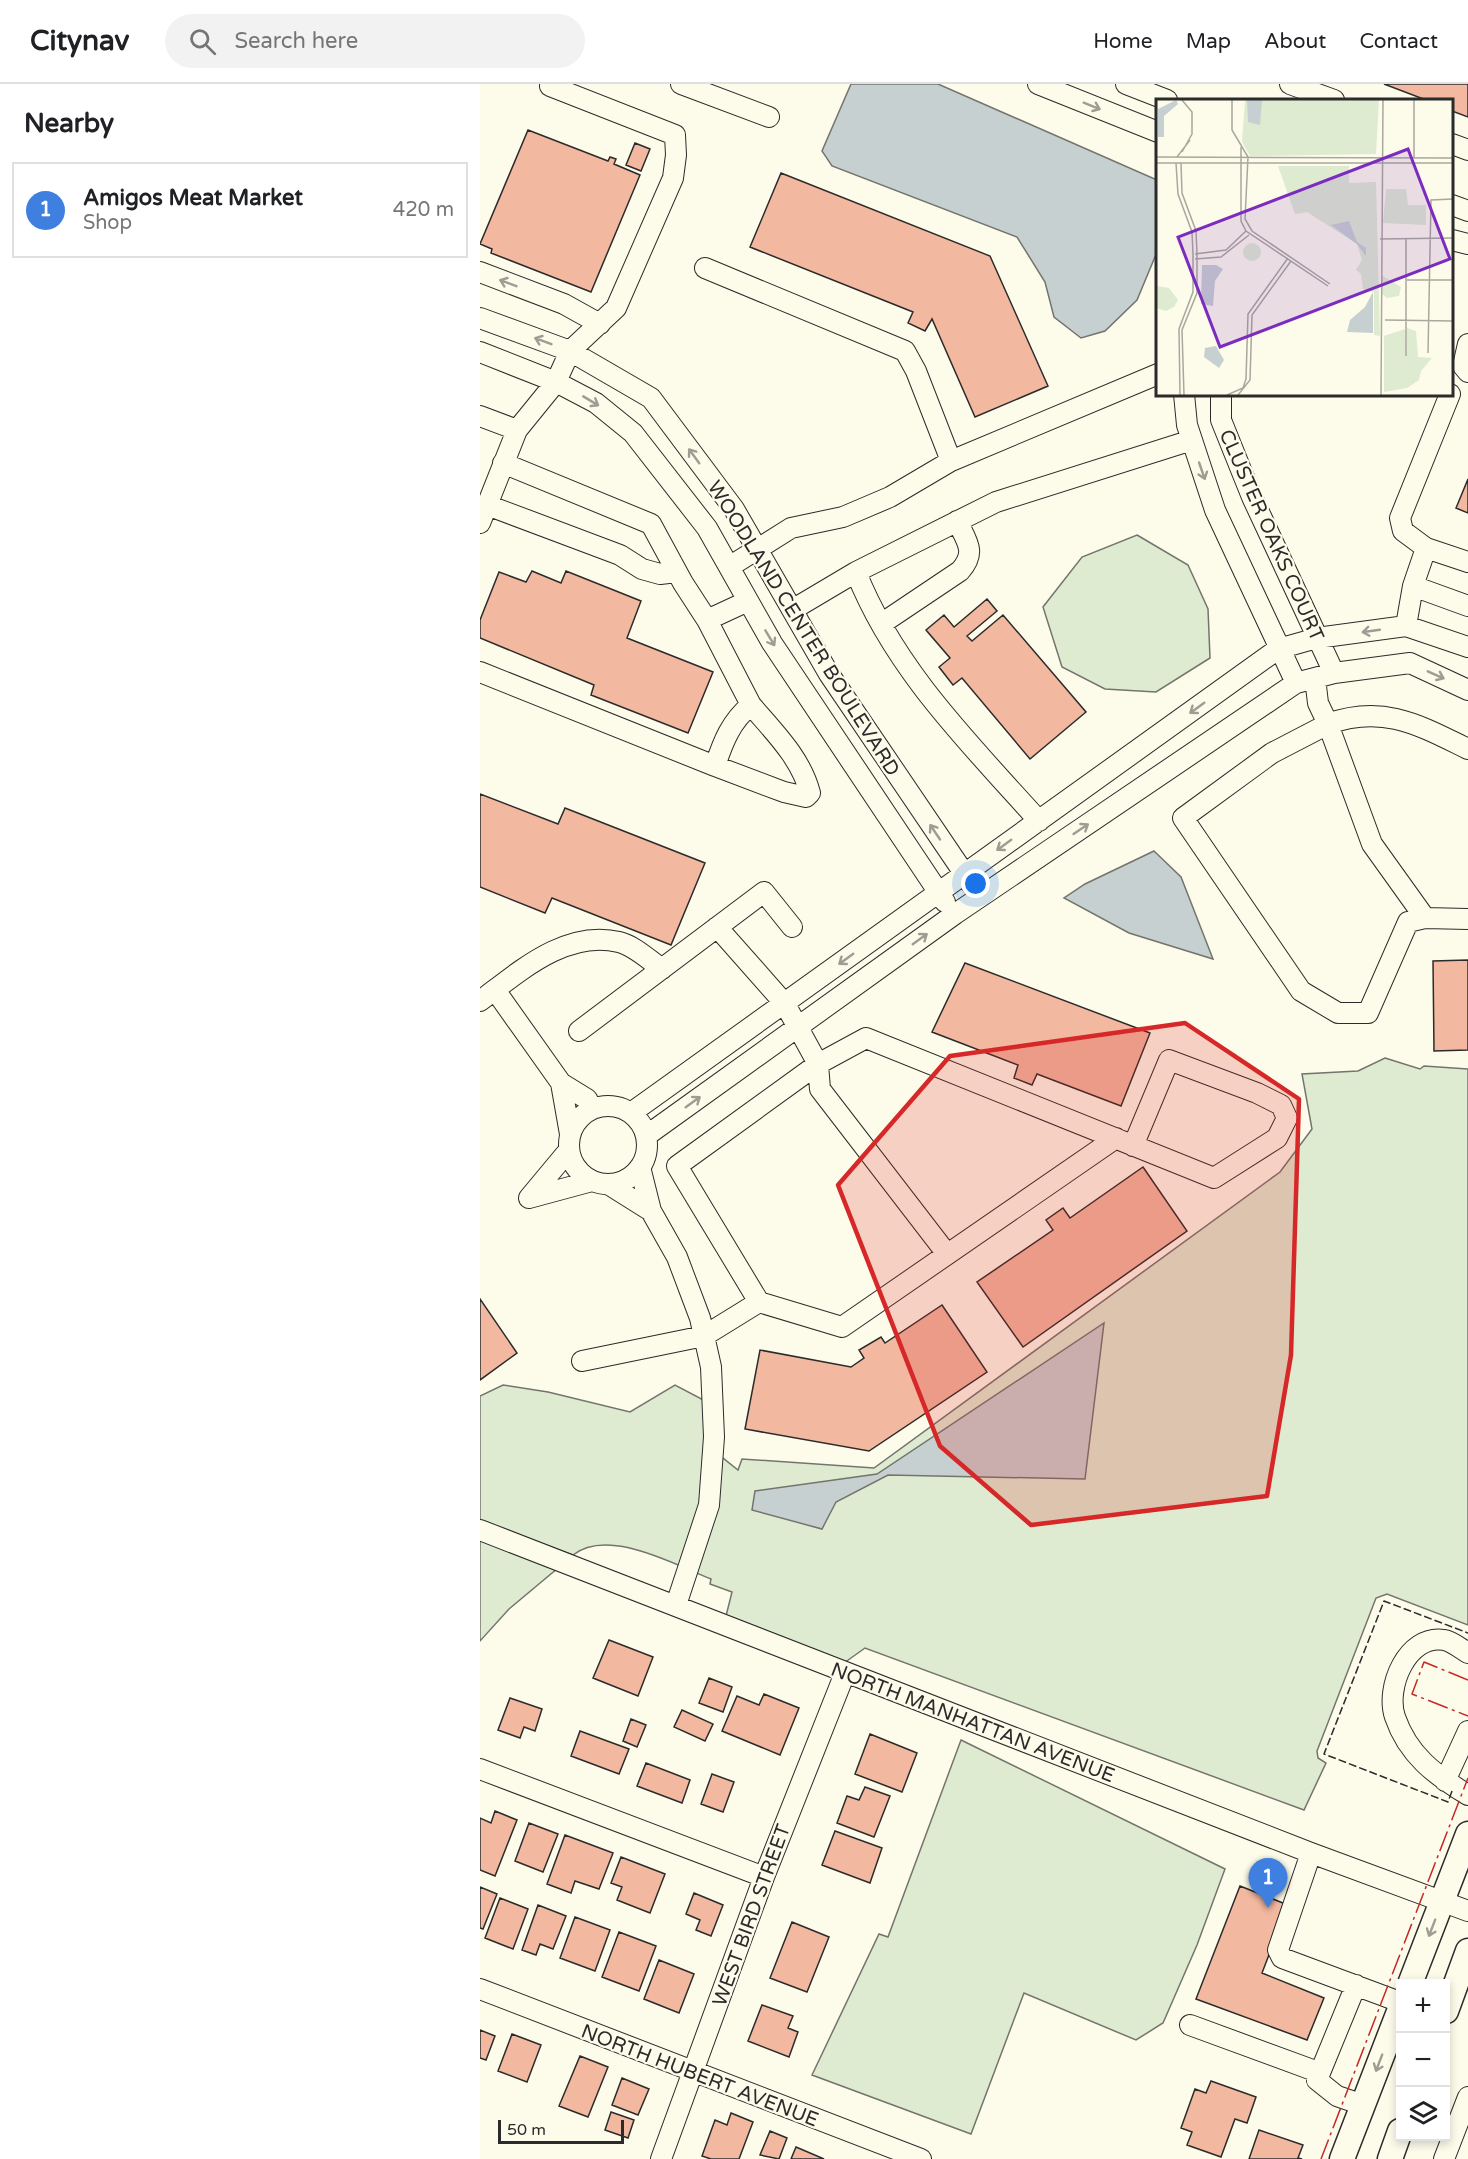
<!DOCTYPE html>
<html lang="en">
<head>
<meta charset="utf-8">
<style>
  :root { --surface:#fff; --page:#f2f2f2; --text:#202124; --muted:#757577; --line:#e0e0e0; --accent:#c62828 }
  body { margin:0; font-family:"Varela Round",sans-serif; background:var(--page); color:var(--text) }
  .controls { position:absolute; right:18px; bottom:18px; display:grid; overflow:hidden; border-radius:0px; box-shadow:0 3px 9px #0003 }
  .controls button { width:54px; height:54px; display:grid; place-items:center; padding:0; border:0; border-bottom:2px solid var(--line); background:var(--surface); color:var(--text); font:30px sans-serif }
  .scale { position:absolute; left:18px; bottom:15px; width:126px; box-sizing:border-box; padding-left:6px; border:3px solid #2b2b2b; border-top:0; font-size:16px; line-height:21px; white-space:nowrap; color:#2b2b2b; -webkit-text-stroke:4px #fdfbea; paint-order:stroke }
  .you { position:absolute; left:496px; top:800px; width:21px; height:21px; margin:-15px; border:4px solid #fff; border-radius:50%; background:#1a73e8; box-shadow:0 0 0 9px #1a73e833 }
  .badge { display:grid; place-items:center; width:39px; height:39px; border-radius:50%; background:var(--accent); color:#fff; font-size:20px; font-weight:700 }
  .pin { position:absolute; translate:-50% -50px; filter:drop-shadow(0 2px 3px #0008) }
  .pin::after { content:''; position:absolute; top:32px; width:21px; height:18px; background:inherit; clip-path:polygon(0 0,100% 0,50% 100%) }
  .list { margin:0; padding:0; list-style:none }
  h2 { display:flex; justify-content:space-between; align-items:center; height:78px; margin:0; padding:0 24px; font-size:26px }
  h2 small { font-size:20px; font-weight:400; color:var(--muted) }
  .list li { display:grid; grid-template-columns:39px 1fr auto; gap:18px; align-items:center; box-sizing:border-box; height:96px; margin:0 12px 12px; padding:0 12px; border:2px solid var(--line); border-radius:0px }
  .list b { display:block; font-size:22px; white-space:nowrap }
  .list p { margin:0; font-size:20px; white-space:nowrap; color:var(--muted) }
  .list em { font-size:20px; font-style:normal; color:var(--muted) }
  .icon { flex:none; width:33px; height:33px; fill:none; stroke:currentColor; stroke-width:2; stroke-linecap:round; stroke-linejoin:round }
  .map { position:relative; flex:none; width:988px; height:2075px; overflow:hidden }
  header { display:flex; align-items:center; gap:36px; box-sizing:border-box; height:84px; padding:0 30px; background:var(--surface); border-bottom:2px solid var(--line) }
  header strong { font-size:28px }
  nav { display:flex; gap:33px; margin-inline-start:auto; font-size:21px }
  .search { width:420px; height:54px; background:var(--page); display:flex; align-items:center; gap:15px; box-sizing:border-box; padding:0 21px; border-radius:33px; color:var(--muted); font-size:22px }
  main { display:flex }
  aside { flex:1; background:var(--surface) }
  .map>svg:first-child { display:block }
  .green { fill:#deebd1; stroke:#74746e; stroke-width:1.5 }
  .water { fill:#c7d0d0; stroke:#74746e; stroke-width:1.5 }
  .building { fill:#f2b8a0; stroke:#2b2b2b; stroke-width:1.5 }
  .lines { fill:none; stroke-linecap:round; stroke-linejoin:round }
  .minor-casing { stroke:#2b2b2b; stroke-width:22 }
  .major-casing { stroke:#2b2b2b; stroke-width:27 }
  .minor { stroke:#fdfbea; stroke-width:20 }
  .major { stroke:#fdfbea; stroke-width:24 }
  .fence { stroke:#2b2b2b; stroke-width:1.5; stroke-dasharray:8 3; stroke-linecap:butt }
  .power { stroke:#c62828; stroke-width:1.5; stroke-dasharray:21 4.5 3 4.5; stroke-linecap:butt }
  .oneway { stroke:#9e9d94 }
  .marked { fill:#d62828; fill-opacity:0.2; stroke:#d62828; stroke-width:4.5; stroke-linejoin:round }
  .labels { text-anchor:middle; stroke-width:4.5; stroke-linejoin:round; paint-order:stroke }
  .street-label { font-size:20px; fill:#2b2b2b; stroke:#fdfbea }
  .inset-road { fill:none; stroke:#a9a89e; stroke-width:1.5 }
  .view { fill:#7b2cbf; fill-opacity:0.15; stroke:#7b2cbf; stroke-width:3 }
  .inset-edge { fill:none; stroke:#2b2b2b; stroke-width:3 }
</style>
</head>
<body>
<header>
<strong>Citynav</strong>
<div class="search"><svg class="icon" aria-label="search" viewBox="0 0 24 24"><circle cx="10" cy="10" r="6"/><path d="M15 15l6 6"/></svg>Search here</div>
<nav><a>Home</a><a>Map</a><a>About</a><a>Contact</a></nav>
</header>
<main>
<aside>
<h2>Nearby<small></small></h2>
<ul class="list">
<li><span class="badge" style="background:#3f7fe0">1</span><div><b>Amigos Meat Market</b><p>Shop</p></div><em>420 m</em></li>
</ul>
</aside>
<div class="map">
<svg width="988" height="2075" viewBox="0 0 988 2075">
  <rect width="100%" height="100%" fill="#fdfbea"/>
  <path class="green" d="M657,451L708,481L728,525L730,574L676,608L625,605L582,583L563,523L602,473Z
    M905,974L940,985L944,982L988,985V1541L907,1510L896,1514L837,1667L838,1674L846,1679L824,1726L385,1564L364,1579L246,1532L252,1508L230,1500L231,1495C195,1481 128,1443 93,1471L0,1436V1312L23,1301L68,1308L150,1328L195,1301L233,1321L238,1370L258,1386L262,1375L394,1384L800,1088L832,1045L822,990L878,987Z
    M0,1455L78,1484L29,1525L0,1557Z
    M481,1656L745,1785L717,1861L683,1939L656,1956L544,1909L491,2050L332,1991L399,1850L408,1853Z"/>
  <path class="water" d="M371,0H458L677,96V168L657,216L625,247L601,254L574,233L565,198L537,153L352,82L342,67Z
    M674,767L701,793L733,875L649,849L584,814L605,800Z
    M624,1239L605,1395L408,1391L356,1418L342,1445L272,1426L275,1407L397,1390Z"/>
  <path class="building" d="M904,0H988V33L972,27V16H946Z
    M48,46L128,77L130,73L136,75L134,80L160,91L111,208L11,169L12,165L0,160Z
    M155,59L170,65L161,87L146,81Z
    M301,89L510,172L568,302L495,333L452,235L445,247L428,239L433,228L270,163Z
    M988,395V429L976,424Z
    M52,487L81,499L86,487L161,517L147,554L233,588L208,649L111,611L114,601L0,554V536L19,488L46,498Z
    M507,515L517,527L487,552L492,557L523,531L606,628L550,675L482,594L473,601L459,583L470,574L446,546L464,531L474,543Z
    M0,710L78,740L85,724L225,779L191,861L72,814L65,829L0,803Z
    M988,876V966L954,967L953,877Z
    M485,879L670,949L641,1022L557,990L552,1001L534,994L538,981L452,948Z
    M663,1083L707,1147L543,1263L497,1198L573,1146L566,1136L583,1124L590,1134Z
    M0,1215L37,1269L0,1296Z
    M462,1221L507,1288L389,1367L265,1345L280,1266L371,1283L384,1274L379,1266L401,1253L405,1259Z
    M129,1556L173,1573L158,1612L113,1594Z
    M229,1594L252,1603L243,1628L219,1619Z
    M284,1610L319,1624L300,1671L242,1647L257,1612L279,1621Z
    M30,1614L62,1625L55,1647L44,1643L40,1654L18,1646Z
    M202,1626L233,1640L225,1657L194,1643Z
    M151,1635L166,1641L157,1663L143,1657Z
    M100,1647L149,1665L139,1690L91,1672Z
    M390,1650L437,1669L422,1708L375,1690Z
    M166,1679L210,1696L202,1719L157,1702Z
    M232,1690L254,1698L243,1728L221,1720Z
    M385,1703L410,1712L394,1753L357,1739L367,1712L379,1716Z
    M15,1727L37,1736L15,1792L0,1786V1734L11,1739Z
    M49,1739L78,1750L63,1788L35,1777Z
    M355,1747L402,1764L390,1799L342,1781Z
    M85,1751L133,1769L119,1805L95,1797L91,1809L67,1800Z
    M141,1773L185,1790L170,1829L137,1816L142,1803L131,1799Z
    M760,1802L808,1821L782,1889L844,1914L827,1956L716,1915Z
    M0,1803L17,1810L3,1845L0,1844Z
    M214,1809L243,1821L231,1852L216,1846L220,1836L206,1830Z
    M20,1814L48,1825L33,1865L5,1854Z
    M58,1821L86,1832L73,1865L60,1860L56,1871L42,1866Z
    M95,1833L130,1846L115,1887L80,1874Z
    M312,1838L349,1853L327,1908L290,1894Z
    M139,1848L176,1862L159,1907L122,1893Z
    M179,1876L214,1890L199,1929L164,1915Z
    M282,1921L313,1932L308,1944L318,1948L309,1973L268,1957Z
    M0,1946L15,1952L6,1976L0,1974Z
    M32,1950L61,1961L47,1998L18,1987Z
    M100,1972L128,1983L108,2033L79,2022Z
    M142,1994L169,2005L158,2031L132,2021Z
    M731,1997L776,2013L767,2039L755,2035L741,2073L707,2061L712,2048L701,2044L715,2005L726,2009Z
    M131,2028L154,2036L148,2054L125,2046Z
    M251,2029L273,2038L259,2075H231L222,2072L235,2036L247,2041Z
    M779,2046L823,2061L818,2074L822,2075H769Z
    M290,2047L307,2054L299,2075L280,2071Z
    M316,2063L344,2075H311Z"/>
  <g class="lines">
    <defs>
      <path id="minor" d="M201,0L289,33
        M558,0L678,48
        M646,0L687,16
        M810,0L854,16
        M972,60L988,66
        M972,121L988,127
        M972,156L988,160
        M225,184L425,267L436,287L471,377L678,290
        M0,188L84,220L120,240
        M0,234L90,267L171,314L254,425L349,590L492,801
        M988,260L983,282L988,288
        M0,268L76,298L116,319L153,349L227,444L292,559L465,818
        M704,310L707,341L735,426L816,599
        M741,310V336L772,413L854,589
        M0,332L37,346L76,298L90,267L136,224L193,94L196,71L195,51L70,2
        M23,379L171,440L203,499L227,536
        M7,421L140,471L162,485L180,490L197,488
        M0,439L37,346
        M946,464L923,447L920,434L970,310
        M249,483L311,444L363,433L410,413L471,377
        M376,488C414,585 490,660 559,737
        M933,502L988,522
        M312,526L376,488L516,418L712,356
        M401,540L480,487C497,468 487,458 477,437
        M926,542L933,502L946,464L988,478
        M0,588L235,682C243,658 251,637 271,621L227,536L268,517
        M835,594L838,619L848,640L792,669L703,734L821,907L858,929H888L928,838L945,834L988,835
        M235,682L304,708L326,713L330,709C321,674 294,648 271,621
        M945,834L892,760L848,640C903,620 939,641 988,665
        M15,906L81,999L107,1015L112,1025
        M0,917C39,888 86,845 139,858C155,862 169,876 182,885
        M99,947L284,808L312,843
        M81,999L90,1050
        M89 1061a39 39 0 1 1 78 0a39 39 0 1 1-78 0Z
        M151,1029L798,565L837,554L926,542L988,563
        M166,1052L475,830L816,599L854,589L930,579L988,606
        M160,1083L171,1127L197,1173L220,1234L231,1283L234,1353L229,1421L196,1521
        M128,1100L171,1127
        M49,1114L112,1097
        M49,1114L89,1066
        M467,1170L340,1005L338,980L386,954L734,1094L797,1054L807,1034L801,1021L777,1009L689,976L653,1062
        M279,1218L362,1243L636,1054
        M102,1277L224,1252L279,1218L197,1082L338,980L305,920L237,843
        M0,1446L831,1769L988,1827
        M988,1569C981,1565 972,1557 964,1556C927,1550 905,1604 915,1633C928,1671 955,1691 988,1711
        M0,1685L284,1793
        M965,1697L988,1647
        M831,1769L798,1866L802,1874L920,1918
        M876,1901L837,1996L857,2012L883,2021
        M0,1905L441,2075
        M710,1941L838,1988
        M181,2075L284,1793L365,1589
        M964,2075L988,2013"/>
      <path id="major" d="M930,1900L988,1750
        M966,1927L988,1867
        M862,2075L920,1925
        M910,2075L920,2047"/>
    </defs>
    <use href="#minor" class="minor-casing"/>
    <use href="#major" class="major-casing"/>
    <use href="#minor" class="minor"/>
    <use href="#major" class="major"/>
    <path class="fence" d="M972,1707L968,1718L844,1670L904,1517L988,1549"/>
    <path class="power" d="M988,1596L944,1578L932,1610L988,1632
      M841,2075L988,1694"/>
  </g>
  <defs><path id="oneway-shaft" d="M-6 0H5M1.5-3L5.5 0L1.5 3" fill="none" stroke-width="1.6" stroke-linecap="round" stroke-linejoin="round" transform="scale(1.5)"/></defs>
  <g class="oneway">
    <use href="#oneway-shaft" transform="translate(612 22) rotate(22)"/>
    <use href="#oneway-shaft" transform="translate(28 199) rotate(-159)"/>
    <use href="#oneway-shaft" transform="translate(63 257) rotate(-159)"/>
    <use href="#oneway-shaft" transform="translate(111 317) rotate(31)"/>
    <use href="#oneway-shaft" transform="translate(214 372) rotate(-126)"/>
    <use href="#oneway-shaft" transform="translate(722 387) rotate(71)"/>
    <use href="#oneway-shaft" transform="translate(891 547) rotate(172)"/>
    <use href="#oneway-shaft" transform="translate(290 554) rotate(59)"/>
    <use href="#oneway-shaft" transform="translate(956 591) rotate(24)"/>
    <use href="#oneway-shaft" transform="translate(717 624) rotate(144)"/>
    <use href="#oneway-shaft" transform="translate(601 745) rotate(-34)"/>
    <use href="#oneway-shaft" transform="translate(455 748) rotate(-124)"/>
    <use href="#oneway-shaft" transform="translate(524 761) rotate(144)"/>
    <use href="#oneway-shaft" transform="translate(440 855) rotate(-36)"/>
    <use href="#oneway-shaft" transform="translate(366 875) rotate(144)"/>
    <use href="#oneway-shaft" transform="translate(213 1018) rotate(-36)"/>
    <use href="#oneway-shaft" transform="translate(952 1844) rotate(111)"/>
    <use href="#oneway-shaft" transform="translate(899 1979) rotate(111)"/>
  </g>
  <path class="marked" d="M705,939L819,1015L811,1271L787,1412L551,1441L460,1362L358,1101L470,972Z"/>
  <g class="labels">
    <g class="street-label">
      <text transform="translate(792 451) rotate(66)" y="7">CLUSTER OAKS COURT</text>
      <text transform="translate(324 544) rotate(58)" y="7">WOODLAND CENTER BOULEVARD</text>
      <text transform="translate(493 1638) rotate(21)" y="7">NORTH MANHATTAN AVENUE</text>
      <text transform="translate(271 1831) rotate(-70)" y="7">WEST BIRD STREET</text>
      <text transform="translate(220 1991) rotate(21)" y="7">NORTH HUBERT AVENUE</text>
    </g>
  </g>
  <g transform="translate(676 15)">
    <rect width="297" height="297" fill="#fdfbea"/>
    <path d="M89,1H223L220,55L94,57L86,43ZM122,67H193V84L220,83L224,237L218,236V193L207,190L205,175L200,171L206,161L201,145L151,113L139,115ZM230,90H250L252,106H270V126L227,124ZM87 153a9 9 0 1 1 18 0a9 9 0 1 1-18 0ZM225,176L245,188L243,197L231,199L226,195ZM0,187L13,189L22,201L18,208L10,212L0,209ZM251,229L260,232L262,258L276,259L265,272L263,281L251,289L228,293V237L249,230L251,258Z" fill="#deebd1"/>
    <path d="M20,1L22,5L8,17V38H2V10ZM91,1H106L104,26L92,23ZM193,122L201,143L210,149V157L201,145L175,126ZM46,166H60L67,170L59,182L57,207L45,205ZM217,193V234L191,233L194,221L209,208ZM60,247L68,261L63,269L48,258L49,249Z" fill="#c7d0d0"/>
    <path class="inset-road" d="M26,1L36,13V35L26,53M76,1V31L92,58L89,120L96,132L174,185M85,48V122L90,132L172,187M0,58L297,59M21,58L34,41M258,59V1M0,64H297M20,64L22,95L36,133L37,155V193L23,230L24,296M25,64L26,94L40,132L41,155V194L26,231L28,296M224,140L297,139M39,155L70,151L90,132M39,160L65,158L93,136M251,181H297M229,221L297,222M272,254L275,101L297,100M250,257V140M71,296L87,289L90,280L92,215L132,159M82,296L94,281L96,216L135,162M225,296L227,1"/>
    <path class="view" d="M252,50L294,160L64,248L22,138Z"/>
    <rect width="297" height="297" class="inset-edge"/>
  </g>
</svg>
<div class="controls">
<button>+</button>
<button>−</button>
<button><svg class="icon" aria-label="layers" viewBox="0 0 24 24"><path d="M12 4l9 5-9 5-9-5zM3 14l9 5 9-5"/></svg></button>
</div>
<div class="scale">50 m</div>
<div class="you"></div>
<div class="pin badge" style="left:788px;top:1824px;background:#3f7fe0">1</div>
</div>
</main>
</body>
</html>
